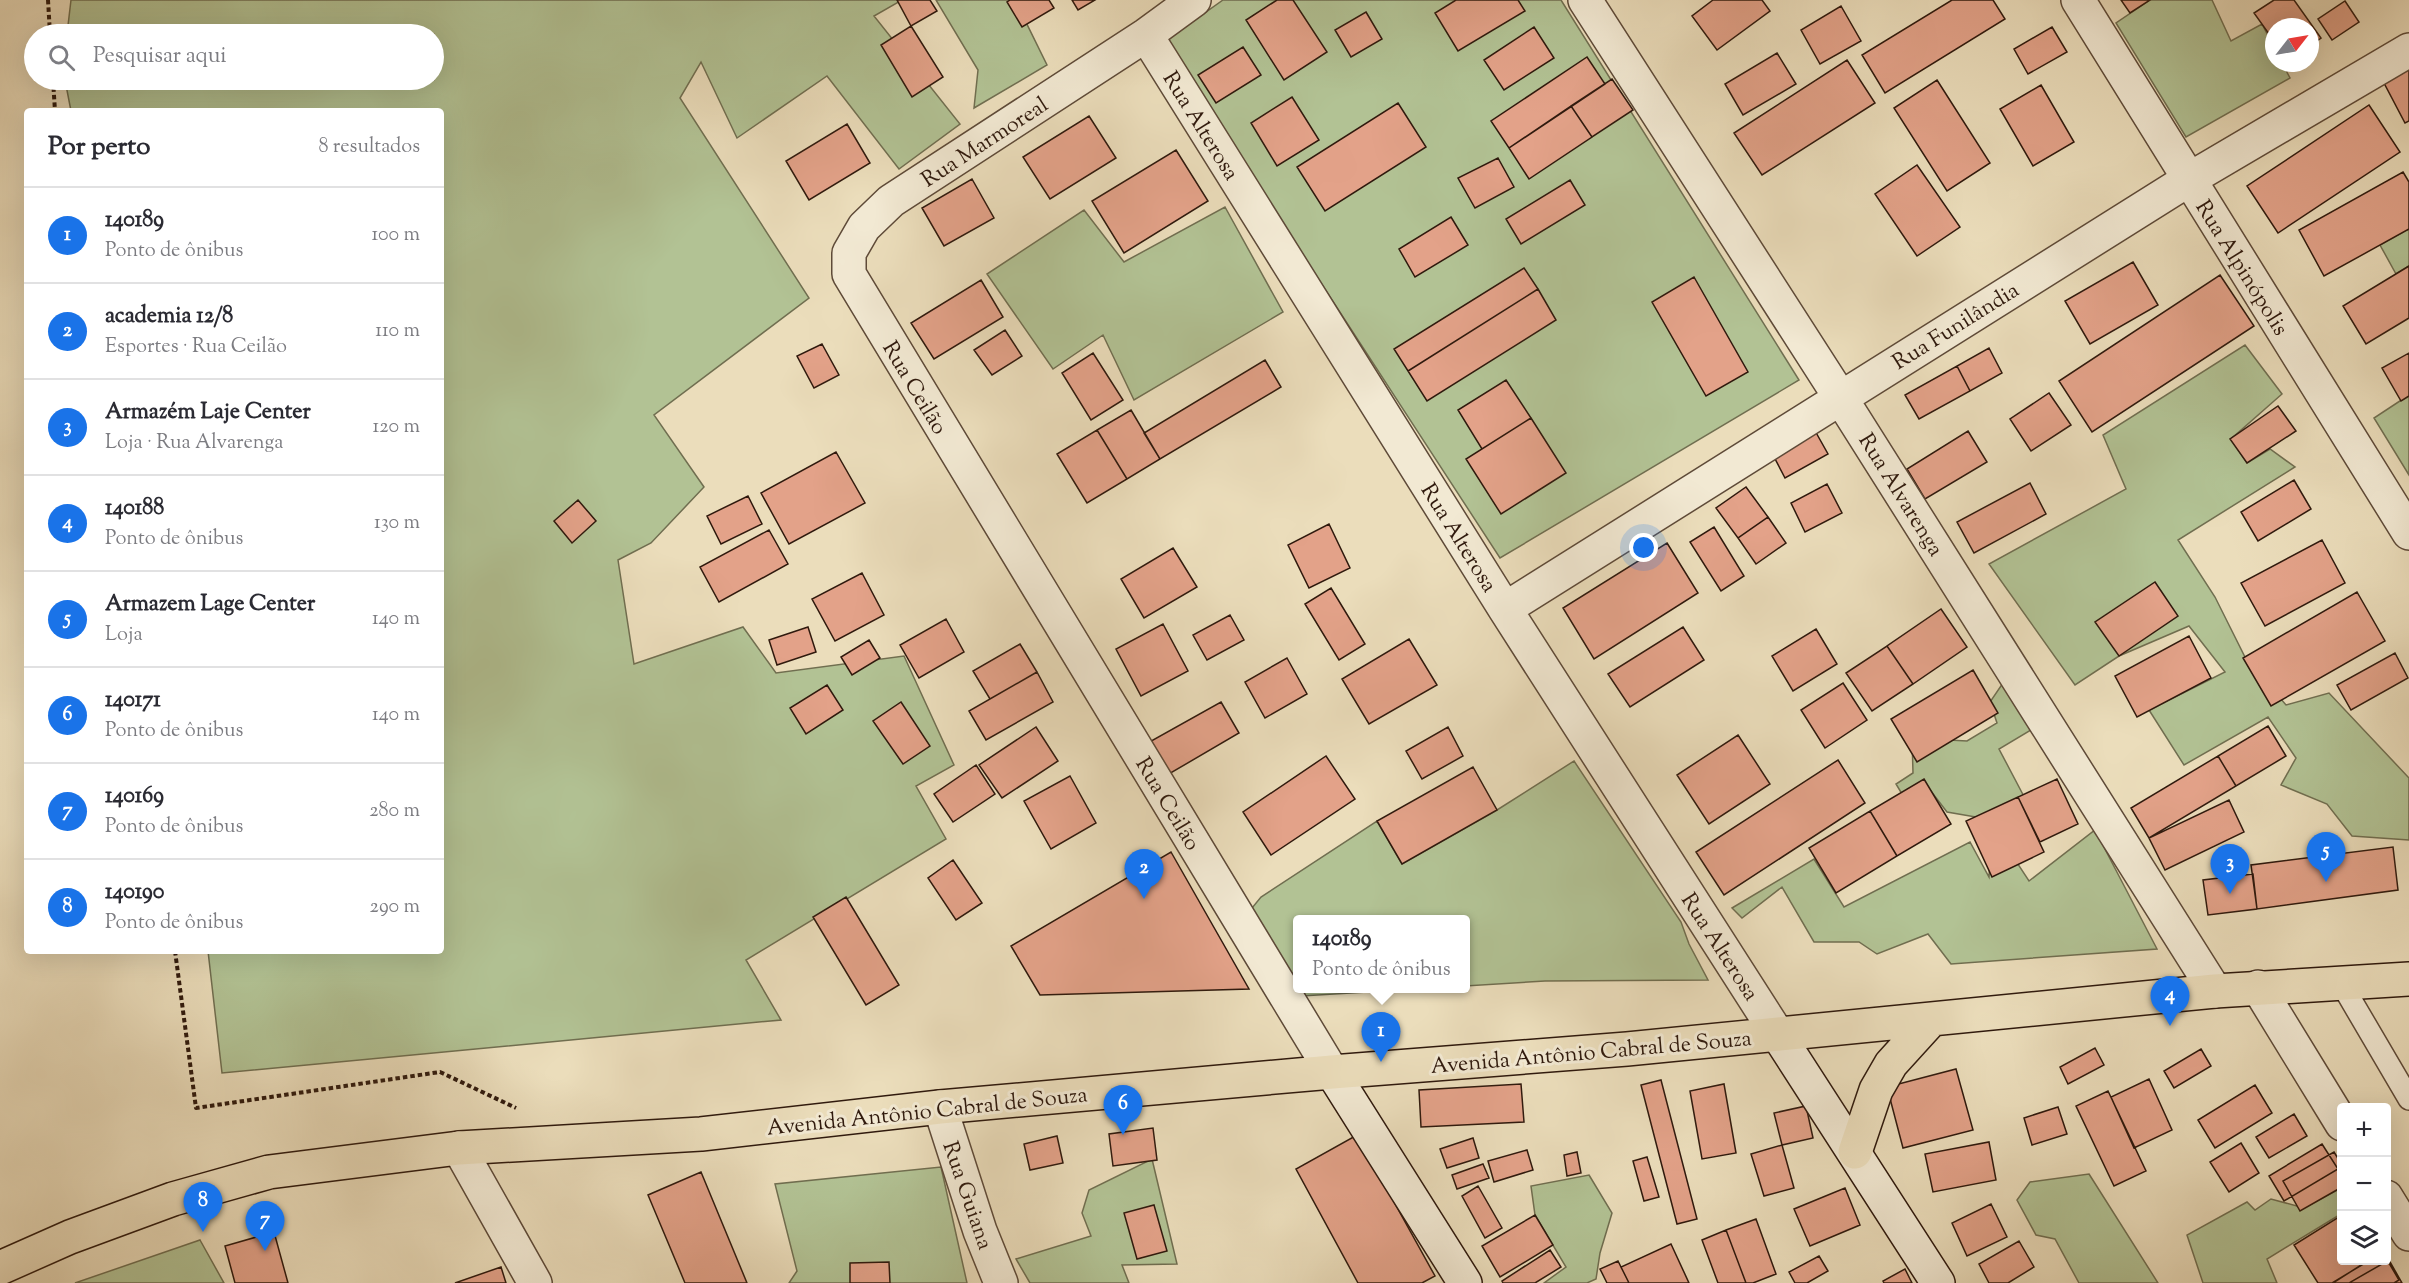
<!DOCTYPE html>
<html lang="pt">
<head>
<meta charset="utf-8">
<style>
  :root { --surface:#fff; --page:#f2f2f3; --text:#2b2b33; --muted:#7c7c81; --line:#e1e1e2; --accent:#1a73e8 }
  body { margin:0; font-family:"Sorts Mill Goudy",serif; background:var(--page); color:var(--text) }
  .controls { position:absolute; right:18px; bottom:18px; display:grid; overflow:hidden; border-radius:6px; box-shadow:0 6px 24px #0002 }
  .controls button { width:54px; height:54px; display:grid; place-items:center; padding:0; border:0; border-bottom:2px solid var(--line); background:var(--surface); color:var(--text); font:30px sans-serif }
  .compass { position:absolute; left:2265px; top:18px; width:54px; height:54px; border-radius:50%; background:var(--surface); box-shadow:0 6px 24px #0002; rotate:59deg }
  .you { position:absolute; left:1644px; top:548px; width:21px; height:21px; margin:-15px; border:4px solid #fff; border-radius:50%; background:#1a73e8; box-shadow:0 0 0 9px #1a73e833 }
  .badge { display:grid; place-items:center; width:39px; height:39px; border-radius:50%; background:var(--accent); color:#fff; font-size:20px; font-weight:700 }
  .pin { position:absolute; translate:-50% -50px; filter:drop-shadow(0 2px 3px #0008) }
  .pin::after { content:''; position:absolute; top:32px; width:21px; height:18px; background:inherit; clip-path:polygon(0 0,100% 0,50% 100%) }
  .popup { position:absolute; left:1293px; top:915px; width:177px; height:78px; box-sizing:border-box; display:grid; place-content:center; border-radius:6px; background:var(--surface); filter:drop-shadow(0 2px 4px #0005); font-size:20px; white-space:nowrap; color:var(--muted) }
  .popup b { font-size:22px; color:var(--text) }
  .popup::after { content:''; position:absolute; left:50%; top:100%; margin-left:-12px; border:12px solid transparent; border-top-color:var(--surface) }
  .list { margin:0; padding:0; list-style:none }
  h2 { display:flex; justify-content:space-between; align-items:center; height:78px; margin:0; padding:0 24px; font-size:26px }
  h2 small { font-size:20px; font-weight:400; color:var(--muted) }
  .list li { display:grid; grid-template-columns:39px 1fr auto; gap:18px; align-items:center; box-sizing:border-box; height:96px; padding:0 24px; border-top:2px solid var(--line) }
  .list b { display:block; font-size:22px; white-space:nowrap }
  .list p { margin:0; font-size:20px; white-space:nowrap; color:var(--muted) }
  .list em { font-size:20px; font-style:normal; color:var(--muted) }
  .icon { flex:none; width:33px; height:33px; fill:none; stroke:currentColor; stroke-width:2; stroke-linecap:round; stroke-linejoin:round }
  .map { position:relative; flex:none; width:2409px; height:1283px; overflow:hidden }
  .search { position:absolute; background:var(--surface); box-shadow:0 6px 24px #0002; left:24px; top:24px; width:420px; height:66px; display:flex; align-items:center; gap:15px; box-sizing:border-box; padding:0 21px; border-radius:33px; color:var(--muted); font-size:22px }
  .panel { position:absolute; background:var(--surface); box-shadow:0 6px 24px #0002; left:24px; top:108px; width:420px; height:846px; border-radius:6px }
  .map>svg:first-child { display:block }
  .green { fill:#b2c294; stroke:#706e50; stroke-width:1.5 }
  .building { fill:#e3a289; stroke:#2f190d; stroke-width:1.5 }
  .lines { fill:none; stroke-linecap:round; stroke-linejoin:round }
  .service-casing { stroke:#5e4a38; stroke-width:24 }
  .minor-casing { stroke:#5e4a38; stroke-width:36 }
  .secondary-casing { stroke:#2f190d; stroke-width:36 }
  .primary-casing { stroke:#2f190d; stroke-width:36 }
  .path { stroke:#2f190d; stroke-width:4; stroke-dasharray:4.5 3; stroke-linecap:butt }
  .service { stroke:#f2e9d3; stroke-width:21 }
  .minor { stroke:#f2e9d3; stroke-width:33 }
  .secondary { stroke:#f2e9d3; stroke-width:33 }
  .primary { stroke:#ebddbb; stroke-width:33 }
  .labels { text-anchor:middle; stroke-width:6; stroke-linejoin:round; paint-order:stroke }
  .street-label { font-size:22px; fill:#2f190d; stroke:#f2e9d3 }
</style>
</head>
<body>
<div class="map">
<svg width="2409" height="1283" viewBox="0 0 2409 1283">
  <rect width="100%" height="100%" fill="#ebddbb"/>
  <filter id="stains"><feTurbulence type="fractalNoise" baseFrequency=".00333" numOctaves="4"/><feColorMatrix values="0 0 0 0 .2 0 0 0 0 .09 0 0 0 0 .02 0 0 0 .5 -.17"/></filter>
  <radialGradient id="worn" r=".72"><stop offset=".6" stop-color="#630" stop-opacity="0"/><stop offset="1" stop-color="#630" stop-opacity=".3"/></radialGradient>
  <path class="green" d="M71,0H902L874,16L960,124L899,169L827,76L737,138L701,62L680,98L809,298L654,415L704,487L651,543L618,560L634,664L743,627L776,673L904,656L954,765L916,786L946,839L746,960L781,1020L222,1073L208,951H441V111H71L65,80H434V34H67Z
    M936,0H1015L1047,65L974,108L978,70Z
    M1223,0H1561L1799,380L1500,558L1164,42Z
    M2150,0H2212L2231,41L2262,24L2274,47V63H2282L2290,78L2186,137L2116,23Z
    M1225,207L1283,312L1134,400L1103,335L1053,369L987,274L1084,210L1124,262Z
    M2409,229V266L2396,274L2380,245Z
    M2245,345L2282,394L2231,439L2247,463L2270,449L2295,467L2178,540L2215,597L2245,657L2286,705L2329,693L2409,778V840L2352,836L2327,804L2281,785L2296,758L2268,717L2184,765L2149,710L2225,672L2189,626L2119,656L2075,685L1989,564L2126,489L2103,435Z
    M2409,395V475L2374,418Z
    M2007,677L2031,730L1999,749L2029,806L1993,820L1947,812L1930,790L1905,799L1896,784L1913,773L1912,738L1967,741L1997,723L1990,702Z
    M1574,761L1681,922L1689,944L1708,980L1545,981L1465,986V920H1297V988L1252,908L1261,897L1377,821L1402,864L1497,810Z
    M2095,830L2157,949L1951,964L1928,934L1877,954L1859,942H1814L1782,887L1742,918L1732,908L1814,859L1844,907L1970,842L1989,877L1990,860L2012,855L2029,881Z
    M1297,988L1418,989L1301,996Z
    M1152,1159L1177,1264L1122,1265L1129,1283H1030L1016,1259L1091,1236L1082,1213L1089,1190Z
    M941,1167L967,1283H789L797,1271L775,1184Z
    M2089,1174L2158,1283H2079L2055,1239L2036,1235L2017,1200L2030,1182Z
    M1589,1175L1612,1213L1600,1253L1596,1279L1587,1283H1544L1566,1267L1535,1215L1531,1186Z
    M2341,1188V1214L2267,1259L2277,1283H2203L2187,1235L2247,1202L2255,1210L2271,1199L2304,1208Z
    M200,1240L224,1283H75Z"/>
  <path class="building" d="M897,0H930L937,11L911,26Z
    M1010,0H1049L1054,8L1022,27L1007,2Z
    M1072,0H1095L1078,10Z
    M1277,0H1293L1327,52L1284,80L1246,20Z
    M1456,0H1518L1525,11L1458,51L1435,13Z
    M1713,0H1762L1770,11L1717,50L1692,16Z
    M1952,0H1993L2005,19L1885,93L1862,55Z
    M2121,0H2150L2130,13Z
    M2274,0H2294L2321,38L2310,46V27H2274V41L2254,13Z
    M2345,1L2359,22L2332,40L2318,19Z
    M1841,6L1861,41L1820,64L1801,30Z
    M1366,12L1382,39L1351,57L1335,30Z
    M911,26L943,77L912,97L881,45Z
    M1534,27L1554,58L1504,90L1484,60Z
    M2052,27L2067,52L2028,74L2014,49Z
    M1243,47L1261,75L1216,103L1198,75Z
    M1777,53L1796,84L1743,115L1725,84Z
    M1587,57L1605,84L1509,148L1491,121Z
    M1847,60L1875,103L1762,175L1734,133Z
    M2409,69V121L2405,123L2384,83Z
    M1612,79L1633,110L1592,137L1571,106Z
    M1937,80L1990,163L1947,191L1894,108Z
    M2041,85L2074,142L2033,166L2000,109Z
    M1292,97L1319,140L1277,166L1251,123Z
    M1398,103L1426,147L1325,211L1297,167Z
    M2369,105L2400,152L2278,233L2247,186Z
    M1571,106L1592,137L1529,179L1509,148Z
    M1089,116L1116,158L1050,199L1023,157Z
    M847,124L870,163L809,200L786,161Z
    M1176,150L1208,201L1124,253L1092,201Z
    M1498,158L1514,187L1475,208L1458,178Z
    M1917,165L1960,227L1917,256L1875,194Z
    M2403,172L2409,182V229L2324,276L2299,230Z
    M972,179L994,218L944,246L922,208Z
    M1570,180L1585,205L1521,244L1506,219Z
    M1451,217L1468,245L1415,277L1399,249Z
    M2133,262L2158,305L2090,344L2065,301Z
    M2409,266V318L2366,344L2343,306Z
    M1524,268L1538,289L1408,371L1394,349Z
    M2220,275L2254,326L2092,432L2059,381Z
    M1694,277L1748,372L1706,396L1652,302Z
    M981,280L1003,317L934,359L911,323Z
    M1538,289L1556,320L1427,401L1408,371Z
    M1005,330L1022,356L992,375L974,350Z
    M822,344L839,375L814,388L797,356Z
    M1989,348L2002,373L1970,391L1957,366Z
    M1093,353L1123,400L1091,420L1062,373Z
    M2409,353V396L2401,401L2382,368Z
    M1265,360L1281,387L1160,459L1144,433Z
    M1957,366L1970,391L1919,419L1905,395Z
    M1506,380L1531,418L1482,449L1458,410Z
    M2049,393L2071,425L2031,451L2010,419Z
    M2278,406L2296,431L2247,463L2230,439Z
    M1131,410L1160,459L1127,479L1097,430Z
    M1531,418L1566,473L1501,514L1466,459Z
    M1814,429L1828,454L1785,478L1772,453Z
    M1097,430L1127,479L1087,503L1057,454Z
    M1968,431L1987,462L1925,499L1907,469Z
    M836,452L865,503L789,544L761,493Z
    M2294,480L2311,509L2258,541L2241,512Z
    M2030,483L2046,514L1974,553L1957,522Z
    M1827,484L1842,513L1805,532L1791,503Z
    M1746,487L1768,517L1738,538L1716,508Z
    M748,496L762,524L721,544L707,516Z
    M578,500L596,521L572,543L554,521Z
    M1768,517L1786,543L1756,564L1738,538Z
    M1329,524L1350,568L1309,588L1288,545Z
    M1714,527L1744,576L1721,591L1690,542Z
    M769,530L788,564L719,602L700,567Z
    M2322,540L2345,583L2265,626L2241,583Z
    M1667,543L1698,593L1594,659L1563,608Z
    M1173,548L1197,587L1144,618L1121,579Z
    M862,573L884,615L835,641L812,599Z
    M2155,582L2178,616L2119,656L2095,622Z
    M1331,588L1365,644L1339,660L1305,604Z
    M2357,592L2385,641L2271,706L2243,658Z
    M1941,609L1967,647L1913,684L1887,646Z
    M1230,615L1244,640L1207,660L1193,635Z
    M946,619L964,652L919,678L900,645Z
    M1163,624L1188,671L1141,696L1116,649Z
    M808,627L816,652L777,665L769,640Z
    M1683,627L1704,660L1630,707L1608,674Z
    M1816,629L1837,664L1793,691L1772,656Z
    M2189,636L2211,678L2137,717L2115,676Z
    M1409,639L1437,685L1369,724L1342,679Z
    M869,640L880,658L852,675L841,657Z
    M1020,644L1037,672L990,699L973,671Z
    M1887,646L1913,684L1872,711L1846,673Z
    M2395,653L2408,678L2351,710L2337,685Z
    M1287,658L1307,694L1265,718L1245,682Z
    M1973,670L1998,713L1917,762L1891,719Z
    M1037,672L1053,702L986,740L969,711Z
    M1843,683L1867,720L1825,748L1801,710Z
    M827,685L843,710L806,734L790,708Z
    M901,702L930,746L903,764L873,721Z
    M1221,702L1239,733L1162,778L1144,745Z
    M2268,726L2286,756L2236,786L2218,756Z
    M1036,727L1058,761L1002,798L979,765Z
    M1448,727L1463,756L1422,779L1406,751Z
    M1738,735L1770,784L1709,824L1677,775Z
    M1326,756L1355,799L1271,855L1243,812Z
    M2218,756L2236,786L2149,838L2131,808Z
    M1838,760L1865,803L1724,895L1696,852Z
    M976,765L995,794L953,822L934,794Z
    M1473,767L1497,810L1402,864L1377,821Z
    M1070,776L1096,823L1051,849L1024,801Z
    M1924,779L1951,824L1897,856L1870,811Z
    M2057,779L2078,824L2040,842L2018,797Z
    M2018,797L2044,852L1992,877L1966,821Z
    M2229,800L2244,832L2165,870L2149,838Z
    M1870,811L1897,856L1836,893L1809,848Z
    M2393,847L2398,890L2257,909L2251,865Z
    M1171,852L1249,989L1040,995L1011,946Z
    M953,860L982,903L956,920L928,878Z
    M2253,874L2257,909L2208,915L2203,880Z
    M846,897L899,985L866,1005L813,917Z
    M2095,1048L2104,1065L2068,1084L2060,1067Z
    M2201,1049L2211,1066L2174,1088L2164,1071Z
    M1956,1069L1973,1130L1903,1148L1887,1087Z
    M2149,1079L2172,1130L2134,1148L2111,1097Z
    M1661,1080L1697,1219L1677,1224L1641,1085Z
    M1521,1084L1524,1122L1421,1127L1419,1090Z
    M1724,1084L1736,1153L1702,1159L1690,1091Z
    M2255,1085L2272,1113L2215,1148L2198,1120Z
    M2108,1091L2146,1171L2114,1186L2076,1106Z
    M1806,1106L1813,1138L1782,1145L1774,1113Z
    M2058,1107L2067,1134L2032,1145L2024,1118Z
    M2294,1114L2307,1136L2269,1158L2256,1137Z
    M1153,1128L1157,1160L1113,1166L1109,1134Z
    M1357,1135L1435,1276L1422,1283H1358L1296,1169Z
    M1057,1136L1063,1163L1030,1170L1024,1144Z
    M1473,1138L1479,1158L1447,1168L1440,1149Z
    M1989,1142L1996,1180L1933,1192L1925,1154Z
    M2241,1143L2259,1173L2229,1192L2210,1162Z
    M2322,1144L2338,1169L2284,1201L2269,1176Z
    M1782,1145L1794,1188L1764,1196L1751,1154Z
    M1527,1150L1533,1170L1494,1182L1488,1161Z
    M1577,1152L1581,1173L1567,1176L1564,1155Z
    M2334,1152L2342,1165V1187L2300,1211L2283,1181Z
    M1647,1157L1659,1197L1644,1201L1633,1161Z
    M1483,1164L1489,1178L1457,1189L1452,1175Z
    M701,1172L747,1283H685L648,1195Z
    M1478,1186L1502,1228L1485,1238L1462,1196Z
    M1845,1188L1860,1225L1810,1246L1794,1209Z
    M1991,1204L2007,1237L1967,1256L1952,1223Z
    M1154,1205L1167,1251L1137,1259L1124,1213Z
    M1535,1215L1553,1245L1500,1277L1482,1246Z
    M2342,1215V1260H2369L2333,1283H2318L2294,1245Z
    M1756,1219L1776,1274L1753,1283H1746L1726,1230Z
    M1726,1230L1746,1283H1718L1702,1240Z
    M274,1232L288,1283H235L225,1246Z
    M2019,1241L2034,1267L2008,1283H1989L1979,1264Z
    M1671,1244L1689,1283H1629L1621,1267Z
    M1550,1250L1561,1267L1535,1283H1503L1502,1281Z
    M1819,1256L1828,1271L1807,1283H1795L1789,1272Z
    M2386,1258L2399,1280L2394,1283H2332L2370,1260H2386Z
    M2389,1260L2402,1283H2349Z
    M1618,1261L1629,1283H1607L1600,1269Z
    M889,1262L890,1283H850V1263Z
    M501,1267L506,1283H455Z
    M1905,1269L1912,1283H1884L1883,1281Z"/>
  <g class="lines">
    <defs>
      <path id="service" d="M2341,983L2409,1099"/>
      <path id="minor" d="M1194,0L1146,35L891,201L864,227L849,253V274L1332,1072
        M1585,0L1840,397L2215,991
        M2078,0L2409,533
        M1146,35L1505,609L1778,1035
        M1505,609L2188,180L2409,50
        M2258,987L2342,1124
        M940,1107L980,1231L1001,1283
        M459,1148L535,1283
        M2386,1197L2409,1234"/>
      <path id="secondary" d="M1778,1035L1938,1283
        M1332,1072L1465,1283"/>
      <path id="primary" d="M1855,1152L1876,1090L1891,1064L1931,1020
        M0,1268L70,1237L173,1199L269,1172L459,1148L701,1134L940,1107L1332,1072L1627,1049L2215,991L2409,979"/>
    </defs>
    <use href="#service" class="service-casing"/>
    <use href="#minor" class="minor-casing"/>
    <use href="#secondary" class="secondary-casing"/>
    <use href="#primary" class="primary-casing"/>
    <path class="path" d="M48,0L50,34
      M53,80L55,111
      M175,951L196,1108L440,1072L516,1108"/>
    <use href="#service" class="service"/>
    <use href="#minor" class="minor"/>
    <use href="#secondary" class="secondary"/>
    <use href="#primary" class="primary"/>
  </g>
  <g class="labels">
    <g class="street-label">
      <text transform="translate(1202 125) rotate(58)" y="8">Rua Alterosa</text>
      <text transform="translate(984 141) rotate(-33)" y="8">Rua Marmoreal</text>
      <text transform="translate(2243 267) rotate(58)" y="8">Rua Alpinópolis</text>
      <text transform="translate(1955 325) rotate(-32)" y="8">Rua Funilândia</text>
      <text transform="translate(916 387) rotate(59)" y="8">Rua Ceilão</text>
      <text transform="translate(1902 494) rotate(58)" y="8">Rua Alvarenga</text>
      <text transform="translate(1460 537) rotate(58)" y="8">Rua Alterosa</text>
      <text transform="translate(1169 803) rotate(59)" y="8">Rua Ceilão</text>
      <text transform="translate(1721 946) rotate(57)" y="8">Rua Alterosa</text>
      <text transform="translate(1591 1051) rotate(-5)" y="8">Avenida Antônio Cabral de Souza</text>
      <text transform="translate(927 1110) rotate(-6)" y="8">Avenida Antônio Cabral de Souza</text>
      <text transform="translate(969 1195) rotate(71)" y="8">Rua Guiana</text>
    </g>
  </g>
  <rect width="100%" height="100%" filter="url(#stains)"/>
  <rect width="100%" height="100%" fill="url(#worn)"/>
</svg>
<div class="controls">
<button>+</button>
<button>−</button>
<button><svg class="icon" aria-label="layers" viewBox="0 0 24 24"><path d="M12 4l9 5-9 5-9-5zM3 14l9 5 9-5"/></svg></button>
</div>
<svg class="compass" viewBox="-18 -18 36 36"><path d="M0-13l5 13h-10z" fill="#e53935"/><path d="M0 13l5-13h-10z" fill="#7c7c81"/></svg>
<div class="you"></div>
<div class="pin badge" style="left:1381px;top:1062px">1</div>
<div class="popup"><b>140189</b>Ponto de ônibus</div>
<div class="pin badge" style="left:1144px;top:899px">2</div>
<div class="pin badge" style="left:2230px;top:894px">3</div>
<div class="pin badge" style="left:2170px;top:1026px">4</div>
<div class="pin badge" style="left:2326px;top:882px">5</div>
<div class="pin badge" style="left:1123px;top:1135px">6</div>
<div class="pin badge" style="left:265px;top:1251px">7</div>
<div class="pin badge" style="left:203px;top:1232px">8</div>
<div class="search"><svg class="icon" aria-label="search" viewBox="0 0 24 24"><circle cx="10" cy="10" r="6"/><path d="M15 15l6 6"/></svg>Pesquisar aqui</div>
<section class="panel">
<h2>Por perto<small>8 resultados</small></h2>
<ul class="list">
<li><span class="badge">1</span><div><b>140189</b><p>Ponto de ônibus</p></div><em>100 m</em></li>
<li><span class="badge">2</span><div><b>academia 12/8</b><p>Esportes · Rua Ceilão</p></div><em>110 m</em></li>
<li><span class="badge">3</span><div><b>Armazém Laje Center</b><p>Loja · Rua Alvarenga</p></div><em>120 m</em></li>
<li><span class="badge">4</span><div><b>140188</b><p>Ponto de ônibus</p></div><em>130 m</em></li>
<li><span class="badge">5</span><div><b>Armazem Lage Center</b><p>Loja</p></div><em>140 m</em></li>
<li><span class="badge">6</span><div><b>140171</b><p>Ponto de ônibus</p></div><em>140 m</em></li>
<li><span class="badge">7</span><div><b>140169</b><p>Ponto de ônibus</p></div><em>280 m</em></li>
<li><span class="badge">8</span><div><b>140190</b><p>Ponto de ônibus</p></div><em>290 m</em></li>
</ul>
</section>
</div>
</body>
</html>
